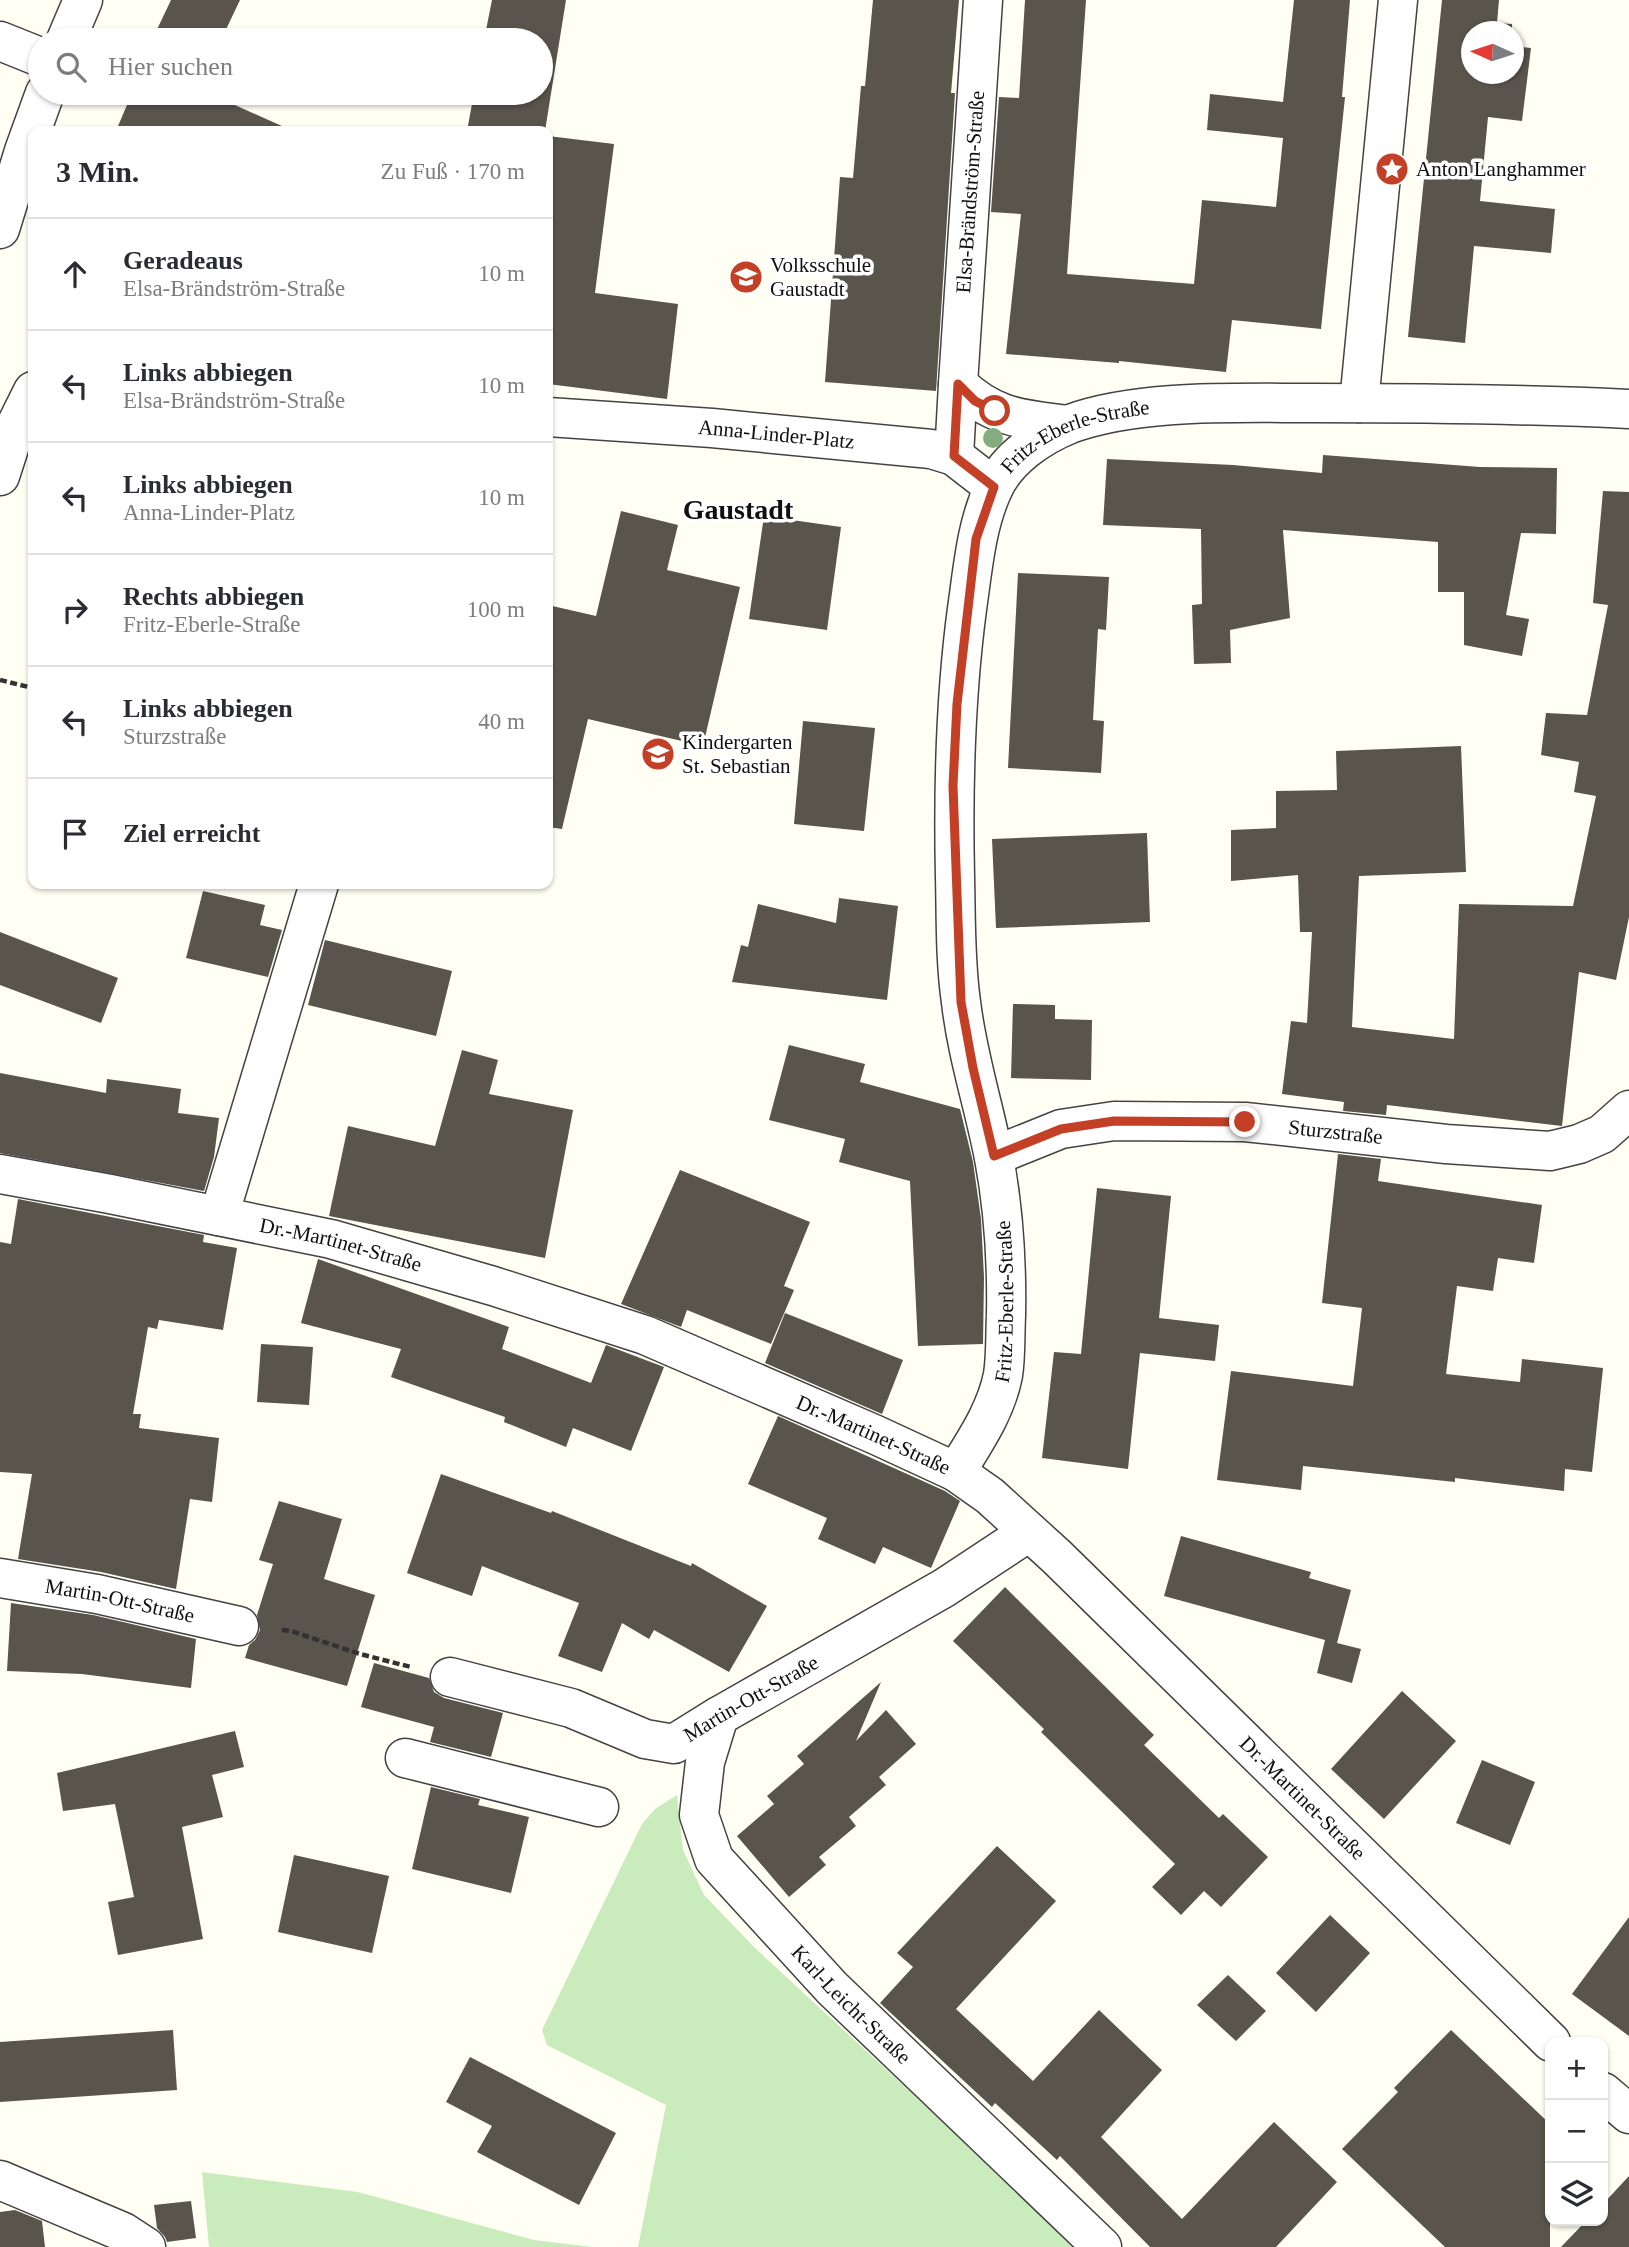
<!DOCTYPE html>
<html lang="de">
<head>
<meta charset="utf-8">
<style>
  :root { --surface:#fff; --page:#f7f7f7; --text:#2b2b33; --muted:#7c7c81; --line:#e1e1e2 }
  body { margin:0; font-family:"Times New Roman",serif; background:var(--page); color:var(--text) }
  .controls { position:absolute; right:21px; bottom:21px; display:grid; overflow:hidden; border-radius:14px; box-shadow:0 2px 5px #0004 }
  .controls button { width:63px; height:63px; display:grid; place-items:center; padding:0; border:0; border-bottom:2px solid var(--line); background:var(--surface); color:var(--text); font:35px sans-serif }
  .compass { position:absolute; left:1461px; top:21px; width:63px; height:63px; border-radius:50%; background:var(--surface); box-shadow:0 2px 5px #0004; rotate:273deg }
  .stop { position:absolute; width:21px; height:21px; margin:-16px; border:5px solid #c33f25; border-radius:50%; background:#fff }
  .stop.end { background:#c33f25; border-color:#fff; box-shadow:0 2px 7px #0008 }
  .list { margin:0; padding:0; list-style:none }
  h2 { display:flex; justify-content:space-between; align-items:center; height:91px; margin:0; padding:0 28px; font-size:30px }
  h2 small { font-size:23px; font-weight:400; color:var(--muted) }
  .list li { display:grid; grid-template-columns:46px 1fr auto; gap:21px; align-items:center; box-sizing:border-box; height:112px; padding:0 28px; border-top:2px solid var(--line) }
  .list b { display:block; font-size:26px; white-space:nowrap }
  .list p { margin:0; font-size:23px; white-space:nowrap; color:var(--muted) }
  .list em { font-size:23px; font-style:normal; color:var(--muted) }
  .icon { flex:none; width:38px; height:38px; fill:none; stroke:currentColor; stroke-width:2; stroke-linecap:round; stroke-linejoin:round }
  .map { position:relative; flex:none; width:1629px; height:2247px; overflow:hidden }
  .search { position:absolute; background:var(--surface); box-shadow:0 2px 5px #0004; left:28px; top:28px; width:525px; height:77px; display:flex; align-items:center; gap:18px; box-sizing:border-box; padding:0 24px; border-radius:38px; color:var(--muted); font-size:26px }
  .panel { position:absolute; background:var(--surface); box-shadow:0 2px 5px #0004; left:28px; top:126px; width:525px; height:763px; border-radius:14px }
  .map>svg:first-child { display:block }
  .green { fill:#caebbb }
  .building { fill:#59544c }
  .lines { fill:none; stroke-linecap:round; stroke-linejoin:round }
  .minor-casing { stroke:#434343; stroke-width:41 }
  .path { stroke:#323232; stroke-width:4.5; stroke-dasharray:7 3.5; stroke-linecap:butt }
  .minor { stroke:#fff; stroke-width:38 }
  .tree { fill:#83ad7e }
  .route { stroke:#c33f25; stroke-width:9 }
  .labels { text-anchor:middle; stroke-width:7; stroke-linejoin:round; paint-order:stroke }
  .poi-label { font-size:21px; fill:#101010; stroke:#fff; text-anchor:start }
  .street-label { font-size:21px; fill:#101010; stroke:#fff }
  .district-label { font-size:28px; font-weight:bold; fill:#101010; stroke:#fff }
</style>
</head>
<body>
<div class="map">
<svg width="1629" height="2247" viewBox="0 0 1629 2247">
  <rect width="100%" height="100%" fill="#fffff3"/>
  <path class="green" d="M677,1795L683,1850L704,1895L754,1947L1078,2247H638L666,2105L547,2045L542,2030L642,1824L655,1809Z
    M202,2172L358,2192L534,2240L593,2247H209Z"/>
  <path class="building" d="M171,0H240L221,40H152Z
    M492,0H566L545,131H467L474,93H541V40H484Z
    M873,0H959L951,93H955L936,391L825,382L840,177L853,178L861,86H865Z
    M1025,0H1086L1067,274L1194,284L1202,200L1276,207L1283,138L1207,130L1210,94L1283,102L1294,0H1350L1342,97H1345L1321,329L1232,320L1226,372L1119,361V363L1006,354L1021,214L991,212L999,97L1019,98Z
    M1442,0H1499L1497,23L1512,24V32H1472V74H1514V46L1531,48L1522,121L1488,117L1480,201L1555,209L1551,253L1474,246L1465,343L1408,337Z
    M132,93H208L293,131H116Z
    M548,136L614,144L595,293L678,304L667,399L548,384Z
    M1323,455L1480,467L1557,468L1556,534L1521,533L1506,615L1529,619L1522,656L1464,645V592H1438V542L1283,530L1290,618L1230,630L1231,663L1194,664L1192,605L1202,604L1201,529L1103,525L1107,459L1233,465L1322,473Z
    M1603,491L1629,492V917L1616,980L1579,972L1562,1126L1387,1105L1386,1115L1343,1111L1344,1102L1282,1094L1291,1021L1307,1023L1312,932H1300L1298,875L1231,881V830L1276,828V791L1337,790L1336,751L1461,746L1466,872L1359,876L1352,1027L1454,1039L1459,904L1573,906L1596,796L1574,792L1579,762L1541,755L1546,713L1587,715L1608,605L1593,603Z
    M621,511L678,525L667,570L740,587L703,746L588,719L562,829L548,827V605L596,616Z
    M764,516L841,527L827,630L749,619Z
    M1018,573L1109,577L1106,630L1098,629L1093,720L1104,721L1101,773L1008,768Z
    M803,721L875,728L864,831L794,824Z
    M1147,833L1150,922L996,928L992,839Z
    M203,891L265,905L260,925L282,930L268,977L186,958Z
    M839,898L898,906L887,1000L732,982L741,945L748,947L758,904L836,923Z
    M0,932L118,978L101,1023L0,985Z
    M325,940L452,971L436,1036L308,1005Z
    M1013,1004L1055,1005V1019L1092,1020L1091,1080L1011,1078Z
    M789,1045L865,1064L860,1082L960,1109L973,1162L981,1219L984,1277L983,1344L918,1346L910,1181L839,1162L845,1139L769,1120Z
    M462,1050L498,1060L489,1094L573,1110L545,1258L329,1216L348,1126L435,1146Z
    M0,1073L106,1093L107,1079L181,1089L178,1113L219,1118L214,1157L204,1191L0,1153Z
    M1338,1154L1381,1159L1378,1181L1542,1205L1534,1263L1498,1258L1493,1291L1457,1286L1446,1374L1520,1382L1522,1359L1603,1368L1592,1472L1565,1469L1564,1491L1455,1478V1482L1303,1466L1301,1490L1217,1480L1231,1371L1353,1386L1362,1308L1322,1303Z
    M680,1170L810,1222L784,1286L794,1290L771,1344L687,1310L681,1327L621,1304Z
    M1097,1188L1171,1196L1159,1318L1219,1325L1215,1361L1140,1353L1128,1469L1042,1458L1054,1352L1081,1354Z
    M18,1199L204,1235L203,1242L237,1248L223,1330L159,1320L157,1329L148,1327L133,1414H141L139,1428L219,1438L212,1502L190,1499L176,1589L101,1572L18,1559L32,1474L0,1472V1242L11,1244Z
    M318,1259L509,1327L502,1349L591,1383L606,1345L664,1367L631,1451L573,1428L566,1447L504,1422L505,1417L391,1377L401,1349L301,1323Z
    M785,1313L903,1360L882,1414L765,1363Z
    M261,1344L313,1347L309,1405L257,1402Z
    M778,1416L945,1491L960,1501L931,1568L883,1547L875,1564L818,1539L827,1518L748,1484Z
    M441,1474L551,1513L552,1511L691,1566L692,1563L767,1606L729,1672L654,1630L649,1639L622,1623L602,1672L558,1656L579,1603L482,1566L472,1596L407,1573Z
    M279,1501L342,1519L324,1579L375,1595L347,1686L245,1658L249,1645L255,1640L260,1630L257,1615L273,1564L259,1560Z
    M1181,1536L1311,1572L1309,1578L1351,1590L1337,1643L1361,1649L1352,1683L1317,1673L1325,1640L1164,1596Z
    M1005,1587L1154,1735L1144,1745L1219,1818L1223,1814L1268,1857L1221,1907L1204,1891L1181,1915L1152,1887L1175,1864L1041,1732L1044,1729L953,1641Z
    M11,1603L93,1615L196,1639L191,1688L82,1674L7,1671Z
    M374,1663L429,1678L434,1692L444,1698L503,1713L491,1757L430,1742L434,1727L361,1707Z
    M881,1682L856,1741L886,1710L916,1744L879,1777L886,1785L849,1817L856,1826L819,1857L826,1865L789,1897L737,1836L774,1804L767,1796L804,1764L797,1756Z
    M1402,1691L1456,1741L1384,1819L1331,1769Z
    M235,1731L244,1767L212,1775L223,1817L182,1827L203,1939L118,1955L108,1902L134,1897L115,1804L63,1811L57,1773Z
    M1482,1760L1535,1782L1510,1845L1456,1823Z
    M431,1787L480,1799L478,1805L529,1817L511,1893L412,1869Z
    M997,1846L1056,1901L956,2009L1033,2081L1099,2010L1162,2070L1101,2137L1182,2219L1274,2122L1337,2182L1276,2247H1150L1060,2156L1057,2160L995,2103L992,2107L880,2003L913,1967L897,1953Z
    M294,1855L389,1876L372,1953L278,1932Z
    M1330,1915L1370,1953L1316,2012L1276,1973Z
    M1629,1917V2036L1572,1994Z
    M1228,1975L1266,2011L1236,2041L1197,2005Z
    M173,2030L177,2090L0,2102V2042Z
    M1451,2030L1550,2124V2247H1445L1342,2149L1398,2092L1394,2088Z
    M470,2057L616,2133L579,2205L477,2152L492,2126L446,2102Z
    M1629,2176V2247H1561L1586,2221H1603V2204Z
    M191,2201L196,2238L167,2242L165,2237L157,2228L154,2205Z
    M15,2210L42,2221L45,2247H0V2212Z"/>
  <g class="lines">
    <defs>
      <g id="minor">
        <path d="M983,0L958,384C993,418 1021,419 1067,425"/>
        <path d="M66,40L83,0"/>
        <path d="M0,41L40,57"/>
        <path d="M0,229L24,151L45,93"/>
        <path d="M1359,403L1398,0"/>
        <path id="s1" d="M548,417L712,428L931,449L954,456L994,487"/>
        <path d="M954,456L958,384"/>
        <path d="M0,476L17,423L33,391"/>
        <path id="s2" d="M994,1156L1061,1129L1114,1121L1245,1122L1446,1144L1550,1151L1579,1144L1602,1134L1629,1110"/>
        <path id="s3" d="M0,1174L110,1194L331,1239L493,1286L645,1335L876,1435L956,1472L990,1496L1057,1557L1551,2042"/>
        <path d="M219,1216L319,884"/>
        <path id="s4" d="M956,1472C975,1441 996,1411 1003,1375C1006,1356 1005,1335 1006,1316C1007,1263 1004,1211 994,1158C984,1106 967,1055 961,1002C955,961 956,918 955,877C953,787 955,699 967,609C973,568 976,525 994,487C1008,458 1040,436 1070,424C1138,399 1237,403 1311,403C1417,403 1523,404 1629,409"/>
        <path id="s5" d="M0,1578L97,1594L239,1626"/>
        <path id="s6" d="M450,1677L571,1708L645,1739L674,1744L719,1716L944,1588L1029,1532"/>
        <path id="s7" d="M719,1716L705,1762L699,1815L714,1859L832,1988L1102,2247"/>
        <path d="M405,1758L599,1807"/>
        <path d="M1603,2092L1629,2114"/>
        <path d="M0,2180L123,2232L146,2247"/>
      </g>
    </defs>
    <use href="#minor" class="minor-casing"/>
    <path class="path" d="M0,680L33,688
      M282,1630L291,1631L360,1654L411,1667"/>
    <use href="#minor" class="minor"/>
  </g>
  <circle class="tree" cx="993" cy="438" r="10"/>
  <g class="lines">
    <path class="route" d="M995,411L975,401L958,384L954,456L994,487L976,539L957,704L953,786L961,1002L973,1068L994,1156L1061,1129L1114,1121L1245,1122"/>
  </g>
  <defs>
    <symbol id="sight-disc" viewBox="-11 -11 22 22"><circle r="9.5" fill="#c33f25" stroke="#fff"/><path d="M0-6L1.8-2.2L6-1.7L2.9 1.2L3.7 5.4L0 3.3L-3.7 5.4L-2.9 1.2L-6-1.7L-1.8-2.2Z" fill="#fff"/></symbol>
    <symbol id="school-disc" viewBox="-11 -11 22 22"><circle r="9.5" fill="#c33f25" stroke="#fff"/><path d="M0-5L7-2L0 1L-7-2ZM-4 1L0 2.5L4 1V4Q0 6-4 4Z" fill="#fff"/></symbol>
  </defs>
  <g fill-rule="evenodd">
    <use href="#sight-disc" x="1373" y="150" width="38" height="38"/>
    <use href="#school-disc" x="727" y="258" width="38" height="38"/>
    <use href="#school-disc" x="639" y="735" width="38" height="38"/>
  </g>
  <g class="labels">
    <g class="poi-label">
      <text x="1416" y="176">Anton Langhammer</text>
      <text x="770" y="272">Volksschule<tspan x="770" dy="24">Gaustadt</tspan></text>
      <text x="682" y="749">Kindergarten<tspan x="682" dy="24">St. Sebastian</tspan></text>
    </g>
    <g class="street-label">
      <text transform="translate(970 192) rotate(-86)" y="7">Elsa-Brändström-Straße</text>
      <text dy="7" stroke="none"><textPath href="#s1" startOffset="229">Anna-Linder-Platz</textPath></text>
      <text dy="7" stroke="none"><textPath href="#s4" startOffset="1106">Fritz-Eberle-Straße</textPath></text>
      <text dy="7" stroke="none"><textPath href="#s2" startOffset="348">Sturzstraße</textPath></text>
      <text dy="7" stroke="none"><textPath href="#s3" startOffset="348">Dr.-Martinet-Straße</textPath></text>
      <text dy="7" stroke="none"><textPath href="#s4" startOffset="182">Fritz-Eberle-Straße</textPath></text>
      <text dy="7" stroke="none"><textPath href="#s3" startOffset="915">Dr.-Martinet-Straße</textPath></text>
      <text dy="7" stroke="none"><textPath href="#s5" startOffset="122">Martin-Ott-Straße</textPath></text>
      <text dy="7" stroke="none"><textPath href="#s6" startOffset="324">Martin-Ott-Straße</textPath></text>
      <text dy="7" stroke="none"><textPath href="#s3" startOffset="1482">Dr.-Martinet-Straße</textPath></text>
      <text dy="7" stroke="none"><textPath href="#s7" startOffset="348">Karl-Leicht-Straße</textPath></text>
    </g>
    <g class="district-label">
      <text x="738" y="519">Gaustadt</text>
    </g>
  </g>
</svg>
<div class="controls">
<button>+</button>
<button>−</button>
<button><svg class="icon" aria-label="layers" viewBox="0 0 24 24"><path d="M12 4l9 5-9 5-9-5zM3 14l9 5 9-5"/></svg></button>
</div>
<svg class="compass" viewBox="-18 -18 36 36"><path d="M0-13l5 13h-10z" fill="#e53935"/><path d="M0 13l5-13h-10z" fill="#7c7c81"/></svg>
<div class="stop" style="left:995px;top:411px"></div>
<div class="stop end" style="left:1245px;top:1122px"></div>
<div class="search"><svg class="icon" aria-label="search" viewBox="0 0 24 24"><circle cx="10" cy="10" r="6"/><path d="M15 15l6 6"/></svg>Hier suchen</div>
<section class="panel">
<h2>3 Min.<small>Zu Fuß · 170 m</small></h2>
<ul class="list">
<li><svg class="icon" aria-label="ahead" viewBox="0 0 24 24"><path d="M12 20V5M6 11l6-6 6 6"/></svg><div><b>Geradeaus</b><p>Elsa-Brändström-Straße</p></div><em>10 m</em></li>
<li><svg class="icon" aria-label="left" viewBox="0 0 24 24"><path d="M17 20v-9H6M10 6l-5 5 5 5"/></svg><div><b>Links abbiegen</b><p>Elsa-Brändström-Straße</p></div><em>10 m</em></li>
<li><svg class="icon" aria-label="left" viewBox="0 0 24 24"><path d="M17 20v-9H6M10 6l-5 5 5 5"/></svg><div><b>Links abbiegen</b><p>Anna-Linder-Platz</p></div><em>10 m</em></li>
<li><svg class="icon" aria-label="right" viewBox="0 0 24 24"><path d="M7 20v-9h11M14 6l5 5-5 5"/></svg><div><b>Rechts abbiegen</b><p>Fritz-Eberle-Straße</p></div><em>100 m</em></li>
<li><svg class="icon" aria-label="left" viewBox="0 0 24 24"><path d="M17 20v-9H6M10 6l-5 5 5 5"/></svg><div><b>Links abbiegen</b><p>Sturzstraße</p></div><em>40 m</em></li>
<li><svg class="icon" aria-label="arrive" viewBox="0 0 24 24"><path d="M6 21V4h12l-3 4 3 4H6"/></svg><div><b>Ziel erreicht</b></div></li>
</ul>
</section>
</div>
</body>
</html>
